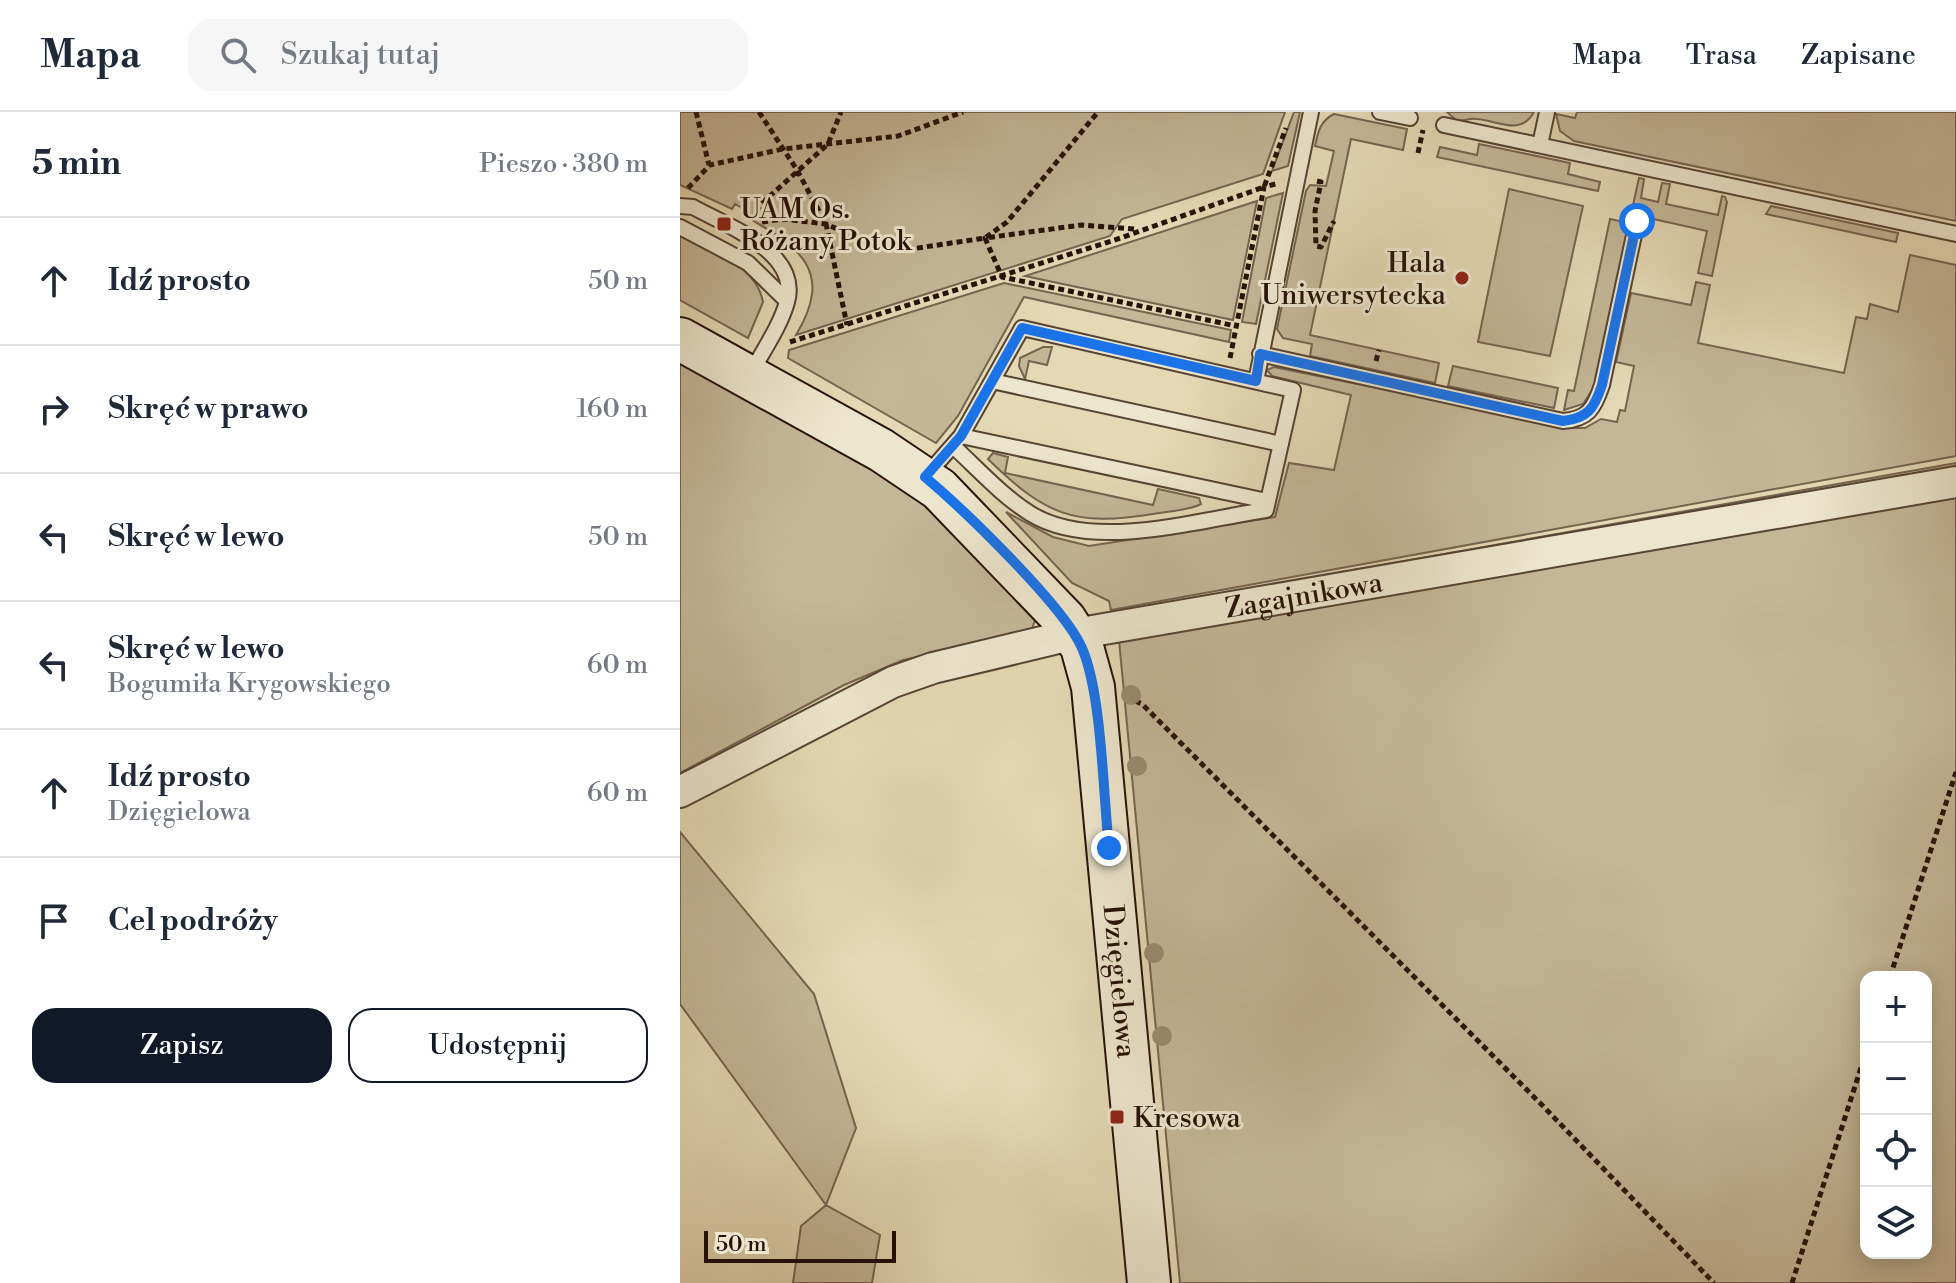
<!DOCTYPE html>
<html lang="pl">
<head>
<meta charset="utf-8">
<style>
  :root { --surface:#fff; --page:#f6f6f7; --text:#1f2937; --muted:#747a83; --line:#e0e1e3; --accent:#111827 }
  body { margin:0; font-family:"Libre Bodoni",serif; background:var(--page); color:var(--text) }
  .controls { position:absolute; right:24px; bottom:24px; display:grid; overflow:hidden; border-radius:16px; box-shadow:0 4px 20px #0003 }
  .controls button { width:72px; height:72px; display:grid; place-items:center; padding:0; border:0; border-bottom:2px solid var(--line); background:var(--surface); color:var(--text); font:40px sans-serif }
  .scale { position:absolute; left:24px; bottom:20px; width:192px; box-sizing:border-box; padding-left:8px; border:4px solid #271109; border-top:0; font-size:22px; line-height:28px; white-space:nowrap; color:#271109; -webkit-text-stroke:6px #ede6ce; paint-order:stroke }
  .stop { position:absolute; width:24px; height:24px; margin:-18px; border:6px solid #1a73e8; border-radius:50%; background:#fff }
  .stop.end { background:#1a73e8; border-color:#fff; box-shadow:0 2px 8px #0008 }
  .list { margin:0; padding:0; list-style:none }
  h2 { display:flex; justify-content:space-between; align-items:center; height:104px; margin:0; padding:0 32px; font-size:34px }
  h2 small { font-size:26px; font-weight:400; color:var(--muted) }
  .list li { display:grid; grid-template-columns:52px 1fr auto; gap:24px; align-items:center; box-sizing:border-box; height:128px; padding:0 32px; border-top:2px solid var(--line) }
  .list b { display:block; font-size:30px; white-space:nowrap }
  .list p { margin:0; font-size:26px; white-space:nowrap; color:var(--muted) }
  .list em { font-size:26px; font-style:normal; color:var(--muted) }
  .actions { display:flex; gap:16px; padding:24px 32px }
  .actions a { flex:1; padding:18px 0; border:2px solid var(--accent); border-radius:24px; text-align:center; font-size:28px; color:var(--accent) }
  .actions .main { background:var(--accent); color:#fff }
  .icon { flex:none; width:44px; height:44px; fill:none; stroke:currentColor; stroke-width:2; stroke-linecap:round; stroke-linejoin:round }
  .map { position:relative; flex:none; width:1276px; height:1171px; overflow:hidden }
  header { display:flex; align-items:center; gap:48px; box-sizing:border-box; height:112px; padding:0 40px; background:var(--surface); border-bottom:2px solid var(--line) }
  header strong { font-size:38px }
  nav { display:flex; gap:44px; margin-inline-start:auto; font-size:28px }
  .search { width:560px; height:72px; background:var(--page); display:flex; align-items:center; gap:20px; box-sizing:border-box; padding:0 28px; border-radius:24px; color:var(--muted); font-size:30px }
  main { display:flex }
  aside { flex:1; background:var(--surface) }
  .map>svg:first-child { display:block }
  .green { fill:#c4b797; stroke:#766450; stroke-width:2; fill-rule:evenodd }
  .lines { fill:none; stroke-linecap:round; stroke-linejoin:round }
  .lane-casing { stroke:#564334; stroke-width:18 }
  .street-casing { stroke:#564334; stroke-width:34 }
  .secondary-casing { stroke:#271109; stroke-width:46 }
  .path { stroke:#271109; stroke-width:5; stroke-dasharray:6 4; stroke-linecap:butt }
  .lane { stroke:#ede6ce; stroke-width:14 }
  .street { stroke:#ede6ce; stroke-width:30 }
  .secondary { stroke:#ede6ce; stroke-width:42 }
  .tree { fill:#9a8b71 }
  .route { stroke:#1a73e8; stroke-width:10 }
  .poi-dot { fill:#8f2418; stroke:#ede6ce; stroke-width:3 }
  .labels { text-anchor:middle; stroke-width:6; stroke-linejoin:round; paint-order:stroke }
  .poi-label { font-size:28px; fill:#271109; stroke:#ede6ce; text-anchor:start }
  .street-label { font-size:28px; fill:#271109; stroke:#ede6ce }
</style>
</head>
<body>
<header>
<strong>Mapa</strong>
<div class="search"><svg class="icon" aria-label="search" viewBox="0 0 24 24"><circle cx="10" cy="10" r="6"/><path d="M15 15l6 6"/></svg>Szukaj tutaj</div>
<nav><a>Mapa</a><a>Trasa</a><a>Zapisane</a></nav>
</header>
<main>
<aside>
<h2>5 min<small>Pieszo · 380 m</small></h2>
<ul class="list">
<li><svg class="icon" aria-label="ahead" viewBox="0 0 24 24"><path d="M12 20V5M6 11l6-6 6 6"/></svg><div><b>Idź prosto</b></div><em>50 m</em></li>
<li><svg class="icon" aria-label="right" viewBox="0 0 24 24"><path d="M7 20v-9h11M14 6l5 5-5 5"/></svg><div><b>Skręć w prawo</b></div><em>160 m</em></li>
<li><svg class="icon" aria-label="left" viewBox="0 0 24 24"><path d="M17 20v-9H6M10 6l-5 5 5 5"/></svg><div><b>Skręć w lewo</b></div><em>50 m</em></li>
<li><svg class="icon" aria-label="left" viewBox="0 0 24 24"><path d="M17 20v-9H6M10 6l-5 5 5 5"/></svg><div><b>Skręć w lewo</b><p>Bogumiła Krygowskiego</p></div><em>60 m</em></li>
<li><svg class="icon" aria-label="ahead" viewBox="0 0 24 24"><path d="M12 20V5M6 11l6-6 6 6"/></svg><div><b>Idź prosto</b><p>Dzięgielowa</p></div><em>60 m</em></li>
<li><svg class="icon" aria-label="arrive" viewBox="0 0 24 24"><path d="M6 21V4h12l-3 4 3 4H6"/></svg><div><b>Cel podróży</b></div></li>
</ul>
<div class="actions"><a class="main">Zapisz</a><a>Udostępnij</a></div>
</aside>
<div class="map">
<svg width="1276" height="1171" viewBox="0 0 1276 1171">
  <rect width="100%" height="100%" fill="#e4d9b4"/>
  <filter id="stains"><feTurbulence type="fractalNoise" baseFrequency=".0025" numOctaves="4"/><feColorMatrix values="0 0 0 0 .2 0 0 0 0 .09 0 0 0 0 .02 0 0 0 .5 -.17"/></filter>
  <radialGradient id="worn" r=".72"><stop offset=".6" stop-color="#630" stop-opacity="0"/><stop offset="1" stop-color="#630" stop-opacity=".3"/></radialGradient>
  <path class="green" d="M0,0H605L583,62L442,107L430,124L116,223C155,158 119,135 65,104L67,99L55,92L52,97L0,73Z
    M614,0H620L608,54L592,59Z
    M767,0H854C840,25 818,8 796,7C790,6 783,9 777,9Z
    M897,0H1276V109L894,29L880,19L876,2L895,6Z
    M654,2L727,17L723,38L671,27L630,223L759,251L755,271L630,244L632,232L603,226L597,217L626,79L630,73L646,74L654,39L635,34C638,20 640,9 654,2Z
    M799,32L890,51L888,62L920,70L918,79L757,45L760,35L797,43Z
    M959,66L964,67L961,86L978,90L982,71L990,72L986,92L1038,103L1042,84L1045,85L1047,90L1032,164L1018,161L1027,119L951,102Z
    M829,77L903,94L870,244L798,230Z
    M603,81L576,212L562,210L586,86Z
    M577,89L553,208L345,164Z
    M1091,94L1218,121L1216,130L1086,102Z
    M930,107L949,111L915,274L903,292L884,298L888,278L894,279Z
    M0,122C30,138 76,152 83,190L68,226L0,188Z
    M1230,143L1276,153V344L431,498L429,489L392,471L326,400L373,425L409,434L595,405L609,351L654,358L671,283L592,264L587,258L594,255L894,316H905L921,307L937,310L940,298L945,299L954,254L936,250L951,181L1011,193L1016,170L1030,173L1018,231L1164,261L1176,205L1187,207L1190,192L1218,200Z
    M324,171L551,218L549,230L344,185L278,304L256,331L108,246L109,238Z
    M363,235H372L367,253L349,249L345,267L339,254L340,246Z
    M0,242L217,361L357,502L352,517L345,522L223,548L164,573L0,661Z
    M773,254L878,276L874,296L768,274Z
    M313,341L328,345L325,361L473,393L478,377L519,386L521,392C508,399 488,399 473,402C394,415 365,403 308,347Z
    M1276,351V360L612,469Z
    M1276,381V1171H500L439,528ZM1186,865H1246V1141H1186Z
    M0,720L134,882L176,1016L146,1093L200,1123L192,1171H113L121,1114L146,1093L0,892Z"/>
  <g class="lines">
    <defs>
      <path id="lane" d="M700,0L730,6
        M764,13L1276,122
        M860,33L867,0
        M0,94L13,95C47,114 121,140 107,190C100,215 82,240 70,263
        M0,115L68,151L107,189
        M580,242L883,309C908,307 914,297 922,273L957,109
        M312,269L601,332
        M576,269L631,0
        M281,324L587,389
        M245,365L281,324L342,216L613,278L586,398C517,408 414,440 351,402C322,384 298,357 273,334"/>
      <g id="street">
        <path id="s1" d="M0,680L213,570L253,556L395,522L1276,370"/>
      </g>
      <g id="secondary">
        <path id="s2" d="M0,227L201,338L259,377L385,508L402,535L413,575L469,1171"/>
      </g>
    </defs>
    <use href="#lane" class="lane-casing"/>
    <use href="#street" class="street-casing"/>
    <use href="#secondary" class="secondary-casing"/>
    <path class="path" d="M16,0L29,53
      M79,0L117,58L146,112L167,213
      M738,41L743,18
      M637,69L641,70L635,99L636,134L641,135L654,109
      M8,76L30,53L103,37L218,24L283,0
      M71,108L82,91L148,32L161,0
      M82,110L103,107L146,112L192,132L231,137L305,126L327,110L418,0
      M454,117L401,113L305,126L322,165L556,214
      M110,230L432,129L584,75L606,16
      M550,246L584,75L599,71
      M696,249L699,238
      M446,585L462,592L861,992L1034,1171
      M1210,865L1276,660
      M1112,1171L1186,940"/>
    <use href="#lane" class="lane"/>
    <use href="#street" class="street"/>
    <use href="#secondary" class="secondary"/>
  </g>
  <g class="tree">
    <circle cx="451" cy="583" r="10"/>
    <circle cx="457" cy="654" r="10"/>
    <circle cx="474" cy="841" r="10"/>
    <circle cx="482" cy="924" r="10"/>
  </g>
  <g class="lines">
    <path class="route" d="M429,736C423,682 422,582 402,536C384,494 283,397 245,365L281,324L342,216L576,269L580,242L883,309C908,306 914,297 922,273L957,109"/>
  </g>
  <g class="poi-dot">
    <rect x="36" y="104" width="16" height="16" rx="4"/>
    <circle cx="782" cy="166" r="8"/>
    <rect x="429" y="997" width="16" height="16" rx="4"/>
  </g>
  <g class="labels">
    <g class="poi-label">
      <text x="60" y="106">UAM Os.<tspan x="60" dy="32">Różany Potok</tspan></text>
      <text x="766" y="160" text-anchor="end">Hala<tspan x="766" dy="32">Uniwersytecka</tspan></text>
      <text x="453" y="1015">Kresowa</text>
    </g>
    <g class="street-label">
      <text dy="10" stroke="none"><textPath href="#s1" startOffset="660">Zagajnikowa</textPath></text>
      <text dy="10" stroke="none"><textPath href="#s2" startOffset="850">Dzięgielowa</textPath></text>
    </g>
  </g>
  <rect width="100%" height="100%" filter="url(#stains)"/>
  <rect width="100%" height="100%" fill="url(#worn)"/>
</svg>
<div class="controls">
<button>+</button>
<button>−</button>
<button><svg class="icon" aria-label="locate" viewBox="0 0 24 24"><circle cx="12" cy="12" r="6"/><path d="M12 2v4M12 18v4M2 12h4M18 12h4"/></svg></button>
<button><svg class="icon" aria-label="layers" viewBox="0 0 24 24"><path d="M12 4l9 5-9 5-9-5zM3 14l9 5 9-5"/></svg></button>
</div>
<div class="scale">50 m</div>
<div class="stop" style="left:957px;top:109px"></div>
<div class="stop end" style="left:429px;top:736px"></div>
</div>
</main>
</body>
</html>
